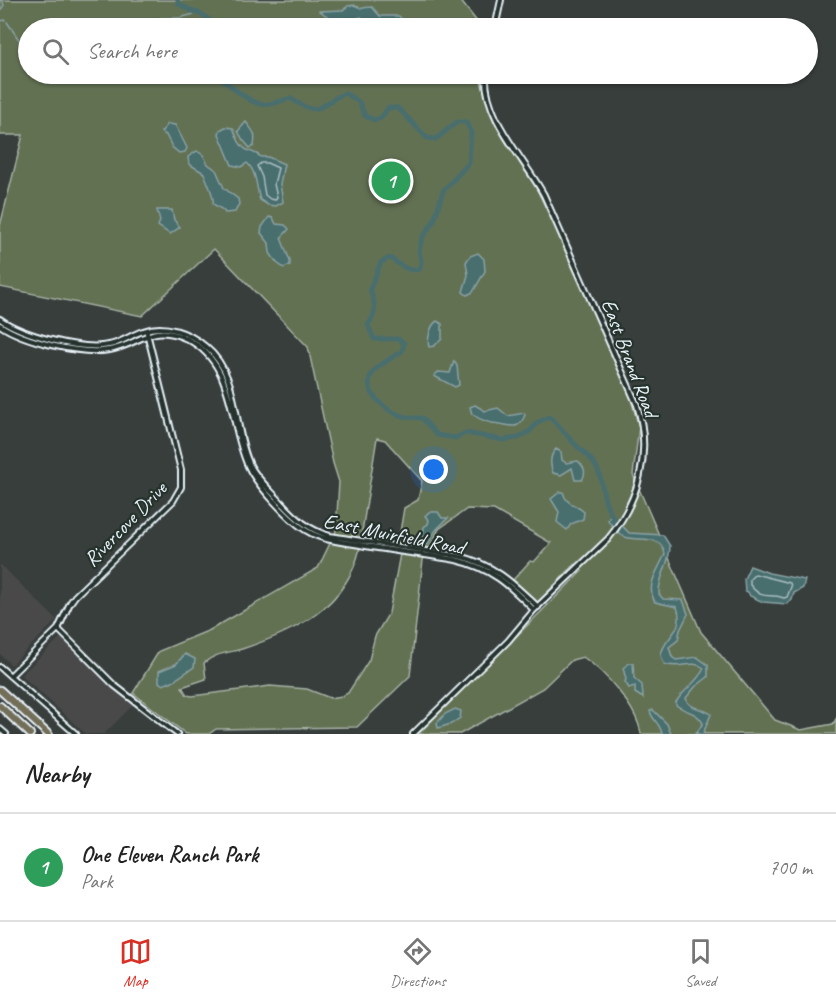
<!DOCTYPE html>
<html lang="en">
<head>
<meta charset="utf-8">
<style>
  :root { --surface:#fff; --page:#f6f6f6; --text:#222; --muted:#767676; --line:#e0e0e0; --accent:#d93025 }
  body { margin:0; font-family:Caveat,sans-serif; background:var(--page); color:var(--text) }
  .you { position:absolute; left:434px; top:470px; width:21px; height:21px; margin:-15px; border:4px solid #fff; border-radius:50%; background:#1a73e8; box-shadow:0 0 0 9px #1a73e833 }
  .badge { display:grid; place-items:center; width:39px; height:39px; border-radius:50%; background:var(--accent); color:#fff; font-size:20px; font-weight:700 }
  .pin { position:absolute; translate:-50% -50%; border:3px solid #fff; box-shadow:0 2px 6px #0006 }
  .list { margin:0; padding:0; list-style:none }
  h2 { display:flex; justify-content:space-between; align-items:center; height:78px; margin:0; padding:0 24px; font-size:26px }
  h2 small { font-size:20px; font-weight:400; color:var(--muted) }
  .list li { display:grid; grid-template-columns:39px 1fr auto; gap:18px; align-items:center; box-sizing:border-box; height:108px; padding:0 24px; border-top:2px solid var(--line) }
  .list b { display:block; font-size:22px; white-space:nowrap }
  .list p { margin:0; font-size:20px; white-space:nowrap; color:var(--muted) }
  .list em { font-size:20px; font-style:normal; color:var(--muted) }
  .icon { flex:none; width:33px; height:33px; fill:none; stroke:currentColor; stroke-width:2; stroke-linecap:round; stroke-linejoin:round }
  .map { position:relative; flex:none; width:836px; height:734px; overflow:hidden }
  .search { position:absolute; background:var(--surface); box-shadow:0 2px 4px #0004; left:18px; right:18px; top:18px; height:66px; display:flex; align-items:center; gap:15px; box-sizing:border-box; padding:0 21px; border-radius:33px; color:var(--muted); font-size:22px }
  .sheet { height:186px; background:var(--surface) }
  nav { display:flex; justify-content:space-around; align-items:center; box-sizing:border-box; height:84px; border-top:2px solid var(--line); background:var(--surface); font-size:16px; color:var(--muted) }
  nav a { display:grid; justify-items:center; gap:3px }
  nav .on { color:var(--accent) }
  .map>svg:first-child { display:block }
  .built { fill:#48494a }
  .green { fill:#647152; stroke:#a6b1a5; stroke-width:1.5; fill-rule:evenodd }
  .water { fill:#496e6e; stroke:#89a2a5; stroke-width:1.5 }
  .lines { fill:none; stroke-linecap:round; stroke-linejoin:round }
  .shore { stroke:#a8bdc1; stroke-width:1.5 }
  .stream { stroke:#89a2a5; stroke-width:1.5 }
  .river { stroke:#496e6e; stroke-width:5 }
  .secondary-casing { stroke:#e8f1f8; stroke-width:8 }
  .highway-casing { stroke:#e8f1f8; stroke-width:10 }
  .secondary { stroke:#26332d; stroke-width:4 }
  .highway { stroke:#726e59; stroke-width:6 }
  .labels { text-anchor:middle; stroke-width:4.5; stroke-linejoin:round; paint-order:stroke }
  .street-label { font-size:21px; fill:#e8f1f8; stroke:#26332d }
</style>
</head>
<body>
<div class="map">
<svg width="836" height="734" viewBox="0 0 836 734">
  <rect width="100%" height="100%" fill="#383e3c"/>
  <filter id="ink" filterUnits="userSpaceOnUse"><feTurbulence type="fractalNoise" baseFrequency=".0167" numOctaves="2"/><feDisplacementMap in="SourceGraphic" scale="12" xChannelSelector="R" yChannelSelector="G"/><feConvolveMatrix kernelMatrix="1 2 1 2 8 2 1 2 1" color-interpolation-filters="sRGB"/></filter>
  <g filter="url(#ink)">
    <path class="built" d="M0,564L57,620L11,665L0,654Z
      M61,637L115,689L134,704L104,734H86L21,675Z"/>
    <path class="green" d="M0,0H460L482,28H28V74H483L481,82L493,117L530,175L568,254L630,396L639,427L633,475L701,632L775,720L801,730L833,724L836,719V734H641C637,707 605,672 583,657L572,660L543,688L460,734H418L582,571L575,564L537,603L513,580L530,561L534,562L551,543L494,510L467,509L439,529L423,560L410,676L357,727L216,729L209,734H186L133,693L159,651L210,630L318,568L336,531L339,482L333,463L308,347L214,249L142,316L0,287V226L23,135H0ZM377,438L385,440L422,481L418,500L404,508L398,544L361,538ZM360,548L400,554L389,613L375,636L369,660L348,693L342,696L330,698L307,689L270,686L192,696L187,695L182,687L206,679L204,663C215,653 228,653 242,649C296,631 346,608 360,548Z"/>
    <path class="water" d="M354,5L361,8L372,7L380,16H399L409,28L403,26L396,28C387,25 382,19 371,24L361,17L355,19L351,28H343L320,11L343,10L348,6Z
      M246,122C254,133 256,132 254,146L250,148L243,140L238,131Z
      M168,124L175,125C179,132 183,140 187,148L185,152L179,153L172,147L166,135L161,132Z
      M225,127L233,128C237,136 238,145 247,150C253,153 256,152 261,157H268L284,164L280,184L283,202L276,206L268,205L260,200C256,187 257,172 247,163L241,167L232,165L219,134L220,130Z
      M197,151L203,155L208,164L216,170L224,188L238,199L239,204L235,212L225,213L223,210L213,204C215,196 207,182 204,173L189,164L188,157Z
      M157,210H172L174,220L180,227L170,234L158,226L160,221Z
      M269,217L273,218L276,224L285,225L289,229L281,238L290,261V265L284,268L277,263L270,253L269,243L261,233L262,227Z
      M478,253L484,259L485,271L473,292L467,295L463,292L468,275L466,262L470,256Z
      M437,321L442,324V339L434,346L429,347C427,340 430,325 437,321Z
      M454,361L457,366L459,385L455,387L434,376L438,372L450,373Z
      M475,405L485,411L498,408L508,416L524,413L525,415C519,430 513,426 500,424C489,423 482,421 472,414L470,407Z
      M556,449L561,452L562,460L566,463L578,461C584,467 587,472 582,480H575L572,468L561,475L553,473C550,465 549,456 556,449Z
      M560,492H563C566,505 576,504 584,512L583,519L571,524L567,530L557,522L559,512L551,499Z
      M438,512L442,518H448L436,530L427,546L423,537L424,527L428,524L429,520L425,516L429,512Z
      M611,514L629,533L663,535L670,546C670,564 658,577 659,594L663,599L683,600L688,614L680,630L678,640L669,647L672,657L676,660L697,657L708,665V677L695,687L686,698C688,709 703,708 711,714L703,734H696L703,723C698,712 685,712 676,705V702C684,689 699,681 704,668C692,659 680,670 664,664L661,655C663,637 686,632 677,607L655,602C645,585 658,571 665,554C661,533 639,542 625,537C617,534 612,526 608,520Z
      M750,566L769,573L805,580L803,588L794,593L792,600L787,604L763,602L750,596L748,592L745,591L744,579Z
      M185,654L195,659L194,667L173,681L163,685L159,682V671L176,664Z
      M630,663H633L634,678L642,685L643,698L635,693V686L629,688L625,682L626,679L623,668Z
      M455,709L461,711L460,718L451,724L438,728L437,723L445,714Z
      M653,710L667,724L671,734H662C661,724 652,720 650,711Z"/>
    <g class="lines">
      <path class="shore" d="M261,163H267L278,168L274,184L277,197L275,200L270,199L265,195L262,177L257,166Z
        M755,574L790,583L791,587L787,597L784,598C768,592 764,602 750,585V579Z"/>
      <path class="stream" d="M0,11L4,5L2,0
        M0,21L5,20
        M7,22L24,47L25,56L28,59
        M105,28L107,24L115,22L124,28
        M141,28H143
        M155,28L158,21L161,18H179L198,13
        M68,74H72"/>
      <path class="river" d="M178,0V3C190,13 209,12 214,28
        M218,74C224,82 250,103 261,104C270,106 281,101 290,98C322,119 315,106 345,93L359,102L365,116L374,120L381,118L388,108H398L427,138L436,139L457,122H466L471,132L469,163L443,191L434,221L422,238L419,251L421,260L420,269C409,273 399,264 390,258L381,262L370,289C375,304 378,312 368,325L374,339H398L404,343L402,351C394,357 381,363 374,371C358,389 386,412 403,416C409,418 416,418 422,418L437,435L455,438L466,433L503,440L518,438L530,431L538,422L549,417C558,424 564,432 572,441C582,452 596,460 600,476C604,493 604,506 615,520"/>
      <defs>
        <path id="secondary" d="M495,28L501,0
          M0,319C22,335 82,351 109,345C121,343 131,335 143,331C164,323 189,332 206,347C241,376 232,427 250,465C257,479 271,491 282,503C297,519 309,530 330,536L458,556C492,563 513,583 538,607
          M0,325C23,341 81,355 109,350C141,345 150,321 187,339C236,364 228,422 248,466C256,484 291,523 309,532C326,542 347,542 366,546C396,551 426,555 456,560C492,568 509,585 534,610
          M58,629L114,685L177,734
          M0,667L76,734
          M10,676L58,629L70,603L75,596L173,501L181,487V470L147,333
          M0,729L6,734
          M413,734L508,641L534,610L608,539C639,501 652,453 637,405L544,195C524,158 483,117 486,74"/>
        <path id="highway" d="M0,690L48,734
          M0,706L30,734"/>
      </defs>
      <use href="#secondary" class="secondary-casing"/>
      <use href="#highway" class="highway-casing"/>
      <use href="#secondary" class="secondary"/>
      <use href="#highway" class="highway"/>
    </g>
  </g>
  <g class="labels">
    <g class="street-label">
      <text transform="translate(630 358) rotate(69)" y="7">East Brand Road</text>
      <text transform="translate(125 524) rotate(-46)" y="7">Rivercove Drive</text>
      <text transform="translate(394 534) rotate(11)" y="7">East Muirfield Road</text>
    </g>
  </g>
</svg>
<div class="you"></div>
<div class="pin badge" style="left:391px;top:181px;background:#2e9e5b">1</div>
<div class="search"><svg class="icon" aria-label="search" viewBox="0 0 24 24"><circle cx="10" cy="10" r="6"/><path d="M15 15l6 6"/></svg>Search here</div>
</div>
<section class="sheet">
<h2>Nearby<small></small></h2>
<ul class="list">
<li><span class="badge" style="background:#2e9e5b">1</span><div><b>One Eleven Ranch Park</b><p>Park</p></div><em>700 m</em></li>
</ul>
</section>
<nav>
<a class="on"><svg class="icon" aria-label="map" viewBox="0 0 24 24"><path d="M3 6l6-2 6 2 6-2v14l-6 2-6-2-6 2zM9 4v14M15 6v14"/></svg>Map</a>
<a><svg class="icon" aria-label="directions" viewBox="0 0 24 24"><path d="M12 3l9 9-9 9-9-9zM9 14v-3h6M13 9l2 2-2 2"/></svg>Directions</a>
<a><svg class="icon" aria-label="saved" viewBox="0 0 24 24"><path d="M7 4h10v16l-5-4-5 4z"/></svg>Saved</a>
</nav>
</body>
</html>
